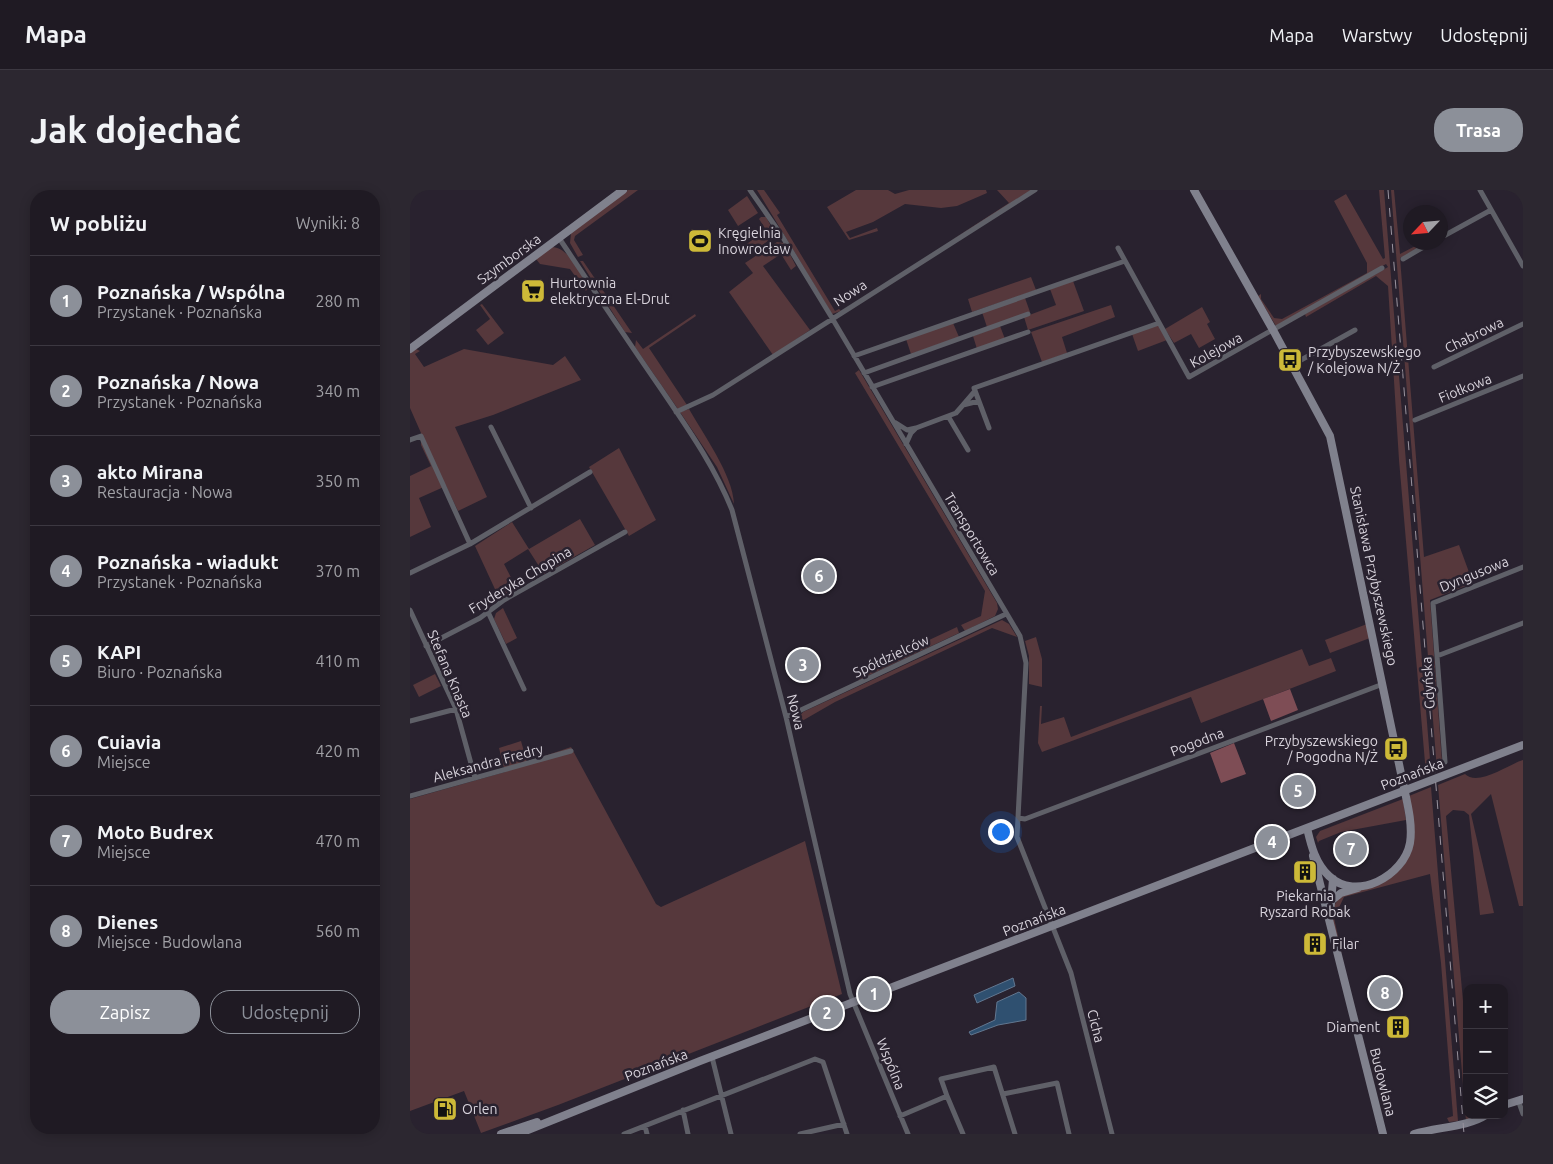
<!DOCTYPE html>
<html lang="pl">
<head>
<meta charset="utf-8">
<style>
  :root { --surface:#1f1a23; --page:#2c2730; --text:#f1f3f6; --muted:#a1a1a6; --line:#3c3841; --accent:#8c9099 }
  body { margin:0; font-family:Ubuntu,sans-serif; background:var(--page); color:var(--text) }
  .controls { position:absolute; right:15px; bottom:15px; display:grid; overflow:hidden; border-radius:10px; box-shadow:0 2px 12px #0003 }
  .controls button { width:45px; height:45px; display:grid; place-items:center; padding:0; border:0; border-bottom:1px solid var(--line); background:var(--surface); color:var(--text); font:25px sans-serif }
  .compass { position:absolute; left:993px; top:15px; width:45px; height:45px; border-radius:50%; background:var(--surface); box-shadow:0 2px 12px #0003; rotate:244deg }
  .you { position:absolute; left:590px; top:641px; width:18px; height:18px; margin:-12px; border:4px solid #fff; border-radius:50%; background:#1a73e8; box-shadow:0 0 0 8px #1a73e833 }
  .badge { display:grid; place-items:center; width:32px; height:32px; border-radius:50%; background:var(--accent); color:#fff; font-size:16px; font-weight:700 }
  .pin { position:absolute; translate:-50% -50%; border:2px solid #fff; box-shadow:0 1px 5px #0006 }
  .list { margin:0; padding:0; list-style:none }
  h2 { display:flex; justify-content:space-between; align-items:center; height:65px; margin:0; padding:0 20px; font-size:21px }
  h2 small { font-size:16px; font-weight:400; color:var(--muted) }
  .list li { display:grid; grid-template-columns:32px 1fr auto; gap:15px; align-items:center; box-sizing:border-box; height:90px; padding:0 20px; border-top:1px solid var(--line) }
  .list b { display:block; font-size:19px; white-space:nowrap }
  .list p { margin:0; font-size:16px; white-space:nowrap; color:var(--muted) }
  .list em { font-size:16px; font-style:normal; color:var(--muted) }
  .actions { display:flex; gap:10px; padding:15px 20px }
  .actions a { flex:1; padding:11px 0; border:1px solid var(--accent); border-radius:20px; text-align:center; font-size:18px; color:var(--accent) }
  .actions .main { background:var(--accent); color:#fff }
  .icon { flex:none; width:28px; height:28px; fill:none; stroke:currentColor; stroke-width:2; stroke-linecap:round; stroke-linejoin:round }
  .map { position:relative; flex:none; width:1113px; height:944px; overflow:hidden; border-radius:20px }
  header { display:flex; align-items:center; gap:30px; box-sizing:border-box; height:70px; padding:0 25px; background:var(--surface); border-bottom:1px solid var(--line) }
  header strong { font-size:24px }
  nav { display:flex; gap:28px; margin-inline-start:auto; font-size:18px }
  .intro { display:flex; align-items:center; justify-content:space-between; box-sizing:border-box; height:120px; padding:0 30px }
  h1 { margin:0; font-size:35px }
  .button { padding:12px 22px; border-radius:20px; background:var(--accent); color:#fff; font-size:18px; font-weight:700 }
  main { display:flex; gap:30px; padding:0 30px }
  aside { flex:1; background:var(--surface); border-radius:20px; box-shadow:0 2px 12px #0003 }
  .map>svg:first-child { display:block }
  .green { fill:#56383c }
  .forest { fill:#7e4d55 }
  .water { fill:#2f5070; stroke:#627790 }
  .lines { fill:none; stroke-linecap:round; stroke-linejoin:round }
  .street { stroke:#5f6068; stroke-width:5 }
  .secondary { stroke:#80818d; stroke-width:8 }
  .rail { stroke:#9b95a0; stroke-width:1; stroke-dasharray:9 9; stroke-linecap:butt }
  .labels { text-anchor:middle; stroke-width:5; stroke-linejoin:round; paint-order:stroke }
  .poi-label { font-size:14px; fill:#d8d3dc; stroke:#29222f; text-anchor:start }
  .street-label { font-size:14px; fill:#d8d3dc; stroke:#29222f }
</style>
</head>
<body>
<header>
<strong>Mapa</strong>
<nav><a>Mapa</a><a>Warstwy</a><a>Udostępnij</a></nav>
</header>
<div class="intro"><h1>Jak dojechać</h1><a class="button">Trasa</a></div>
<main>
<aside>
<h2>W pobliżu<small>Wyniki: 8</small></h2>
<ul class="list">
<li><span class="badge">1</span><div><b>Poznańska / Wspólna</b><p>Przystanek · Poznańska</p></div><em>280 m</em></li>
<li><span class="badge">2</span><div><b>Poznańska / Nowa</b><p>Przystanek · Poznańska</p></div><em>340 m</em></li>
<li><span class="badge">3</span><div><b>akto Mirana</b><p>Restauracja · Nowa</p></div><em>350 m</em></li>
<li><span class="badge">4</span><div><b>Poznańska - wiadukt</b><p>Przystanek · Poznańska</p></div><em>370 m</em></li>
<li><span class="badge">5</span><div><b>KAPI</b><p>Biuro · Poznańska</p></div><em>410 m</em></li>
<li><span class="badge">6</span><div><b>Cuiavia</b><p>Miejsce</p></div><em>420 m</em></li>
<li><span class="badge">7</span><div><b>Moto Budrex</b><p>Miejsce</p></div><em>470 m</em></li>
<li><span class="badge">8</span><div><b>Dienes</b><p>Miejsce · Budowlana</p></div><em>560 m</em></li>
</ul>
<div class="actions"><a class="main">Zapisz</a><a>Udostępnij</a></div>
</aside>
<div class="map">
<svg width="1113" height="944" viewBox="0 0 1113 944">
  <rect width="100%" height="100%" fill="#29222f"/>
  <path class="green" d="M218,0H228L165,46L164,50L173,65L168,67L160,53L161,43Z
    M347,0H354L370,23L367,25L425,121L429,119L431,121L422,124Z
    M446,0H478L485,4L499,0H576L577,3L547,16L531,18L495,14L463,32L436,42L440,48L467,38L468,41L439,50L417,17Z
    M587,0H622L537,53L599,13Z
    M969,0H974L1021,582L1016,584L989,270L978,96L966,86L896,127L895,124L978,77L976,74L866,136L848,106L851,104V109L864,128L872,129L957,83V73L924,11L936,4L973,69L975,68Z
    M981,0H984L990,64L1011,53H1017L990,68L1014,367L1049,355L1063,393L1020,410L1032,572L1036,576L1027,580Z
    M337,6L348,23L328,36L318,20Z
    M351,27H356L366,45L340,64L334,56L356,40L349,29Z
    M367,52L374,53L386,76L381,80L371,64L353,76L400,140L363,165L319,102L343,83L335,73Z
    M141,57C158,56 171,84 179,96L176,101L160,79L130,74L126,69Z
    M170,71H173L222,143L215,142Z
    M621,87L626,100L562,122L558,109Z
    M663,91L674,121L618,140L614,127L646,115L640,99Z
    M615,108L620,122L577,137L572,122Z
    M72,114L94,143L78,155L66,140L80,129L70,115Z
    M701,115L705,127L652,147L657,163L632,172L621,142Z
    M792,117L800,132L797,134L805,149L789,158L781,144L764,153L755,139Z
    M285,124L286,126L239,158L277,215L268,219L225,157L226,150L233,159Z
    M543,133L549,147L501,164L496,149Z
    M748,135L757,150L728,161L722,144Z
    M590,136L595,149L567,159L563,146Z
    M6,159L10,161L5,164L14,177L54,159L143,175L155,166L171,190L83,225L45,237L77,307L48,321L36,296L9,308L21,337L0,347V286L21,276L11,255V243L0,218V163Z
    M449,180L587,413L588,419L585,426L555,441L551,435L571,426L575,401L445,183Z
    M279,219C293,244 323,285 324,314L307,277L270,222Z
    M209,258L246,330L219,346L179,277Z
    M170,329L185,355L134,384L118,359L94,374L107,399L90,410L65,356L102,332L119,359Z
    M93,418L107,448L96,454L84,429L86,423Z
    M592,430L599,434L607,447L582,438L425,512L392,531L390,526L393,522Z
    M957,434L960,448L920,463L915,450Z
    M547,437L549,443L449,490L446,484Z
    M626,447L632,469V497L619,494V466L615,451Z
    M892,459L899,476L921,468L926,481L791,533L781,507L632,562L628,553L630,516H632L631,534L654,527L661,547Z
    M25,484L31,496L9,507L3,495Z
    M111,551L117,572L161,557L246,714L251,717L395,651L432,804L148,915L71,943L54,901L0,921V609L95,582L89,558Z
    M1113,570V716H1109L1081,604L1061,624L1084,723L1070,725L1059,625L1054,621L1043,620L1036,626L1057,854V925H1071L1056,931L1028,595L1055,584C1068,597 1099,574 1113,570Z
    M1021,597L1048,931L1039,932L1037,928L1043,926L1031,773L1020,684L934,707L924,728L932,764C929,753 922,739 922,727C922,688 987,705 999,664C1004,650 999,621 999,606Z
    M993,609L996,630L931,642L909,651L908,653L906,647L910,641Z"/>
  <path class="forest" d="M880,499L888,520L861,531L853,509Z
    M824,553L836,584L811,593L800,563Z"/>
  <path class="water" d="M603,788L605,796L567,813L564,805Z
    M609,802L616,808V830L588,835L561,845L559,842L585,830L587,812Z"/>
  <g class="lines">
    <path class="street" d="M340,0L372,46L422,128L610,446L616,473L607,647L661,783L702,944
      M1070,0L1113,76
      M149,48C182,97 215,147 249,196C276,236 304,275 322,320L376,527L440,804L498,944
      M1030,48L1081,20
      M708,58L779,187L972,78
      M993,69L1022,52
      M444,166L715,71
      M882,175L945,140
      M1024,177L1113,134
      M454,183L618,124
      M462,197L618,142
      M565,201L553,215L569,211
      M553,215L546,223L538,226L558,260
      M266,222L303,205L625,0
      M1005,230L1113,186
      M486,233L497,240L506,238L501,243L496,254
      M81,237L121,318
      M506,238L538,226
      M579,238L564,198L749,133
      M0,250L11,246L60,354
      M0,383L60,354L180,282
      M0,420L46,519L65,588
      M78,422L114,499
      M16,456L70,428L94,410L215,342
      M1027,466L1113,433
      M376,527L596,424
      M0,531L46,519
      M1035,572L1023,413L1113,377
      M0,606L161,561
      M608,628L615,629L973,494
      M302,867L321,944
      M593,904L647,893L659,944
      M537,906L531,889L584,877L605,944
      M1108,910L1113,924
      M273,920L278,944
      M490,926L537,906L553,944
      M235,936L237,944
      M214,944L405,869L413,872L437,944
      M390,944L434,934"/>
    <path class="secondary" d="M784,0L863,140L920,246L993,593C997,612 1003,634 1000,653C994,686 946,712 919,686C905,673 901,655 897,638
      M0,159L213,0
      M903,666L973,944
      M921,711L931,703L948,698
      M920,725L923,689
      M1094,915L1113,909
      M91,944L127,932
      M108,944L290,871L1113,555
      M1004,944C1027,937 1058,937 1076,925"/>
    <path class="rail" d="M978,0L1054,944"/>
  </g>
  <defs>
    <symbol id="stadium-square" viewBox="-11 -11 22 22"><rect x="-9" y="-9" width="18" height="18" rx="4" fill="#cdb938" stroke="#29222f"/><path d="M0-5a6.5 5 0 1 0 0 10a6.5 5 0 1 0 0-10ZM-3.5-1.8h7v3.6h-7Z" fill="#111"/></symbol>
    <symbol id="supermarket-square" viewBox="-11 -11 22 22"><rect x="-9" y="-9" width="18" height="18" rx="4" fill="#cdb938" stroke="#29222f"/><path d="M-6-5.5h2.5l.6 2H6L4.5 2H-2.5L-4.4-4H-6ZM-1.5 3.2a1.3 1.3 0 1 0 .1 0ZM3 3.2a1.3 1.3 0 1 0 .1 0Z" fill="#111"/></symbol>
    <symbol id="bus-square" viewBox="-11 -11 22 22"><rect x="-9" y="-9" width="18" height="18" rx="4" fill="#cdb938" stroke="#29222f"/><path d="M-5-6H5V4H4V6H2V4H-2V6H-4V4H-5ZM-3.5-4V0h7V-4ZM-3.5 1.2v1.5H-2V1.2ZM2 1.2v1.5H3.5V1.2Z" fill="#111"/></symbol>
    <symbol id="building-square" viewBox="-11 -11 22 22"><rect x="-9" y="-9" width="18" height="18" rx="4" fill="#cdb938" stroke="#29222f"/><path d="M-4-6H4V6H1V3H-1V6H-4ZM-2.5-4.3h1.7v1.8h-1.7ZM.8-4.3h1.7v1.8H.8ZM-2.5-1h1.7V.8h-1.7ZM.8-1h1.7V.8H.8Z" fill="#111"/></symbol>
    <symbol id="fuel-square" viewBox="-11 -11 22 22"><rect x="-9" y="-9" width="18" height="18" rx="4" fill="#cdb938" stroke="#29222f"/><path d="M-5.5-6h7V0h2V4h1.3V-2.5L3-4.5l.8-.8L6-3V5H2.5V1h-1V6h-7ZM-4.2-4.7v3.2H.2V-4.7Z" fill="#111"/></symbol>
  </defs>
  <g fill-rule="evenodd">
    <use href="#stadium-square" x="276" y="37" width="28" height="28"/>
    <use href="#supermarket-square" x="109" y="87" width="28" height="28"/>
    <use href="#bus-square" x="866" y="156" width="28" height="28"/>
    <use href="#bus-square" x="972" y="545" width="28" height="28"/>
    <use href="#building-square" x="881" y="668" width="28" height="28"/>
    <use href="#building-square" x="891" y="740" width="28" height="28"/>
    <use href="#building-square" x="974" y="823" width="28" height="28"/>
    <use href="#fuel-square" x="21" y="905" width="28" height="28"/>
  </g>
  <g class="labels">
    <g class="poi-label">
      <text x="308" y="48">Kręgielnia<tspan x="308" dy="16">Inowrocław</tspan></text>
      <text x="140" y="98">Hurtownia<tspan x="140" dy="16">elektryczna El-Drut</tspan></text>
      <text x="898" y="167">Przybyszewskiego<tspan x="898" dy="16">/ Kolejowa N/Ż</tspan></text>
      <text x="968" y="556" text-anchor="end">Przybyszewskiego<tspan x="968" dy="16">/ Pogodna N/Ż</tspan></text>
      <text x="895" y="711" text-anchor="middle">Piekarnia<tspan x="895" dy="16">Ryszard Robak</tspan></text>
      <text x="922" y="759">Filar</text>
      <text x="970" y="842" text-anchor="end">Diament</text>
      <text x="52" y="924">Orlen</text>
    </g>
    <g class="street-label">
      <text transform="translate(99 69) rotate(-36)" y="5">Szymborska</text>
      <text transform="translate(440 103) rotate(-33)" y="5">Nowa</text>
      <text transform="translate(1064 145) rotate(-26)" y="5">Chabrowa</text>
      <text transform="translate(806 160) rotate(-29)" y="5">Kolejowa</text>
      <text transform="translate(1055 198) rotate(-22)" y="5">Fiołkowa</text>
      <text transform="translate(562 344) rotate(59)" y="5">Transportowca</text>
      <text transform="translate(1064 384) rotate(-22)" y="5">Dyngusowa</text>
      <text transform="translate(964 386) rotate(78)" y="5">Stanisława Przybyszewskiego</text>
      <text transform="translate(110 390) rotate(-31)" y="5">Fryderyka Chopina</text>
      <text transform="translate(481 466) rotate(-25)" y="5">Spółdzielców</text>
      <text transform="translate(40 484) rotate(67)" y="5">Stefana Knasta</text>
      <text transform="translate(1018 493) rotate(-94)" y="5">Gdyńska</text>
      <text transform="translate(386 522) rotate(76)" y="5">Nowa</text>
      <text transform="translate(787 552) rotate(-21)" y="5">Pogodna</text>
      <text transform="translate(78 573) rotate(-15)" y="5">Aleksandra Fredry</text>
      <text transform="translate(1002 584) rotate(-21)" y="5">Poznańska</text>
      <text transform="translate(624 730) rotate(-21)" y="5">Poznańska</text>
      <text transform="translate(686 836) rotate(76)" y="5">Cicha</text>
      <text transform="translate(481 874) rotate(68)" y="5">Wspólna</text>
      <text transform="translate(246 875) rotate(-21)" y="5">Poznańska</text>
      <text transform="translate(973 892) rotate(76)" y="5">Budowlana</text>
    </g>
  </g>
</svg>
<div class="controls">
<button>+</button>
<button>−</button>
<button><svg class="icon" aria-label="layers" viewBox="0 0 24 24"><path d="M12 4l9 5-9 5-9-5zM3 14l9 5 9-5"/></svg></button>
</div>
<svg class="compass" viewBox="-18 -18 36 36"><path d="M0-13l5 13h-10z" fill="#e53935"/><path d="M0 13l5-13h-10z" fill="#a1a1a6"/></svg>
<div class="you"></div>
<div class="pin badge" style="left:464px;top:804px">1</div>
<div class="pin badge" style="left:417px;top:823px">2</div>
<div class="pin badge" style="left:393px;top:475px">3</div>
<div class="pin badge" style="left:862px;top:652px">4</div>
<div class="pin badge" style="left:888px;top:601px">5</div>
<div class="pin badge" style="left:409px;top:386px">6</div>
<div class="pin badge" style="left:941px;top:659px">7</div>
<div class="pin badge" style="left:975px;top:803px">8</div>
</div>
</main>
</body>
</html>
